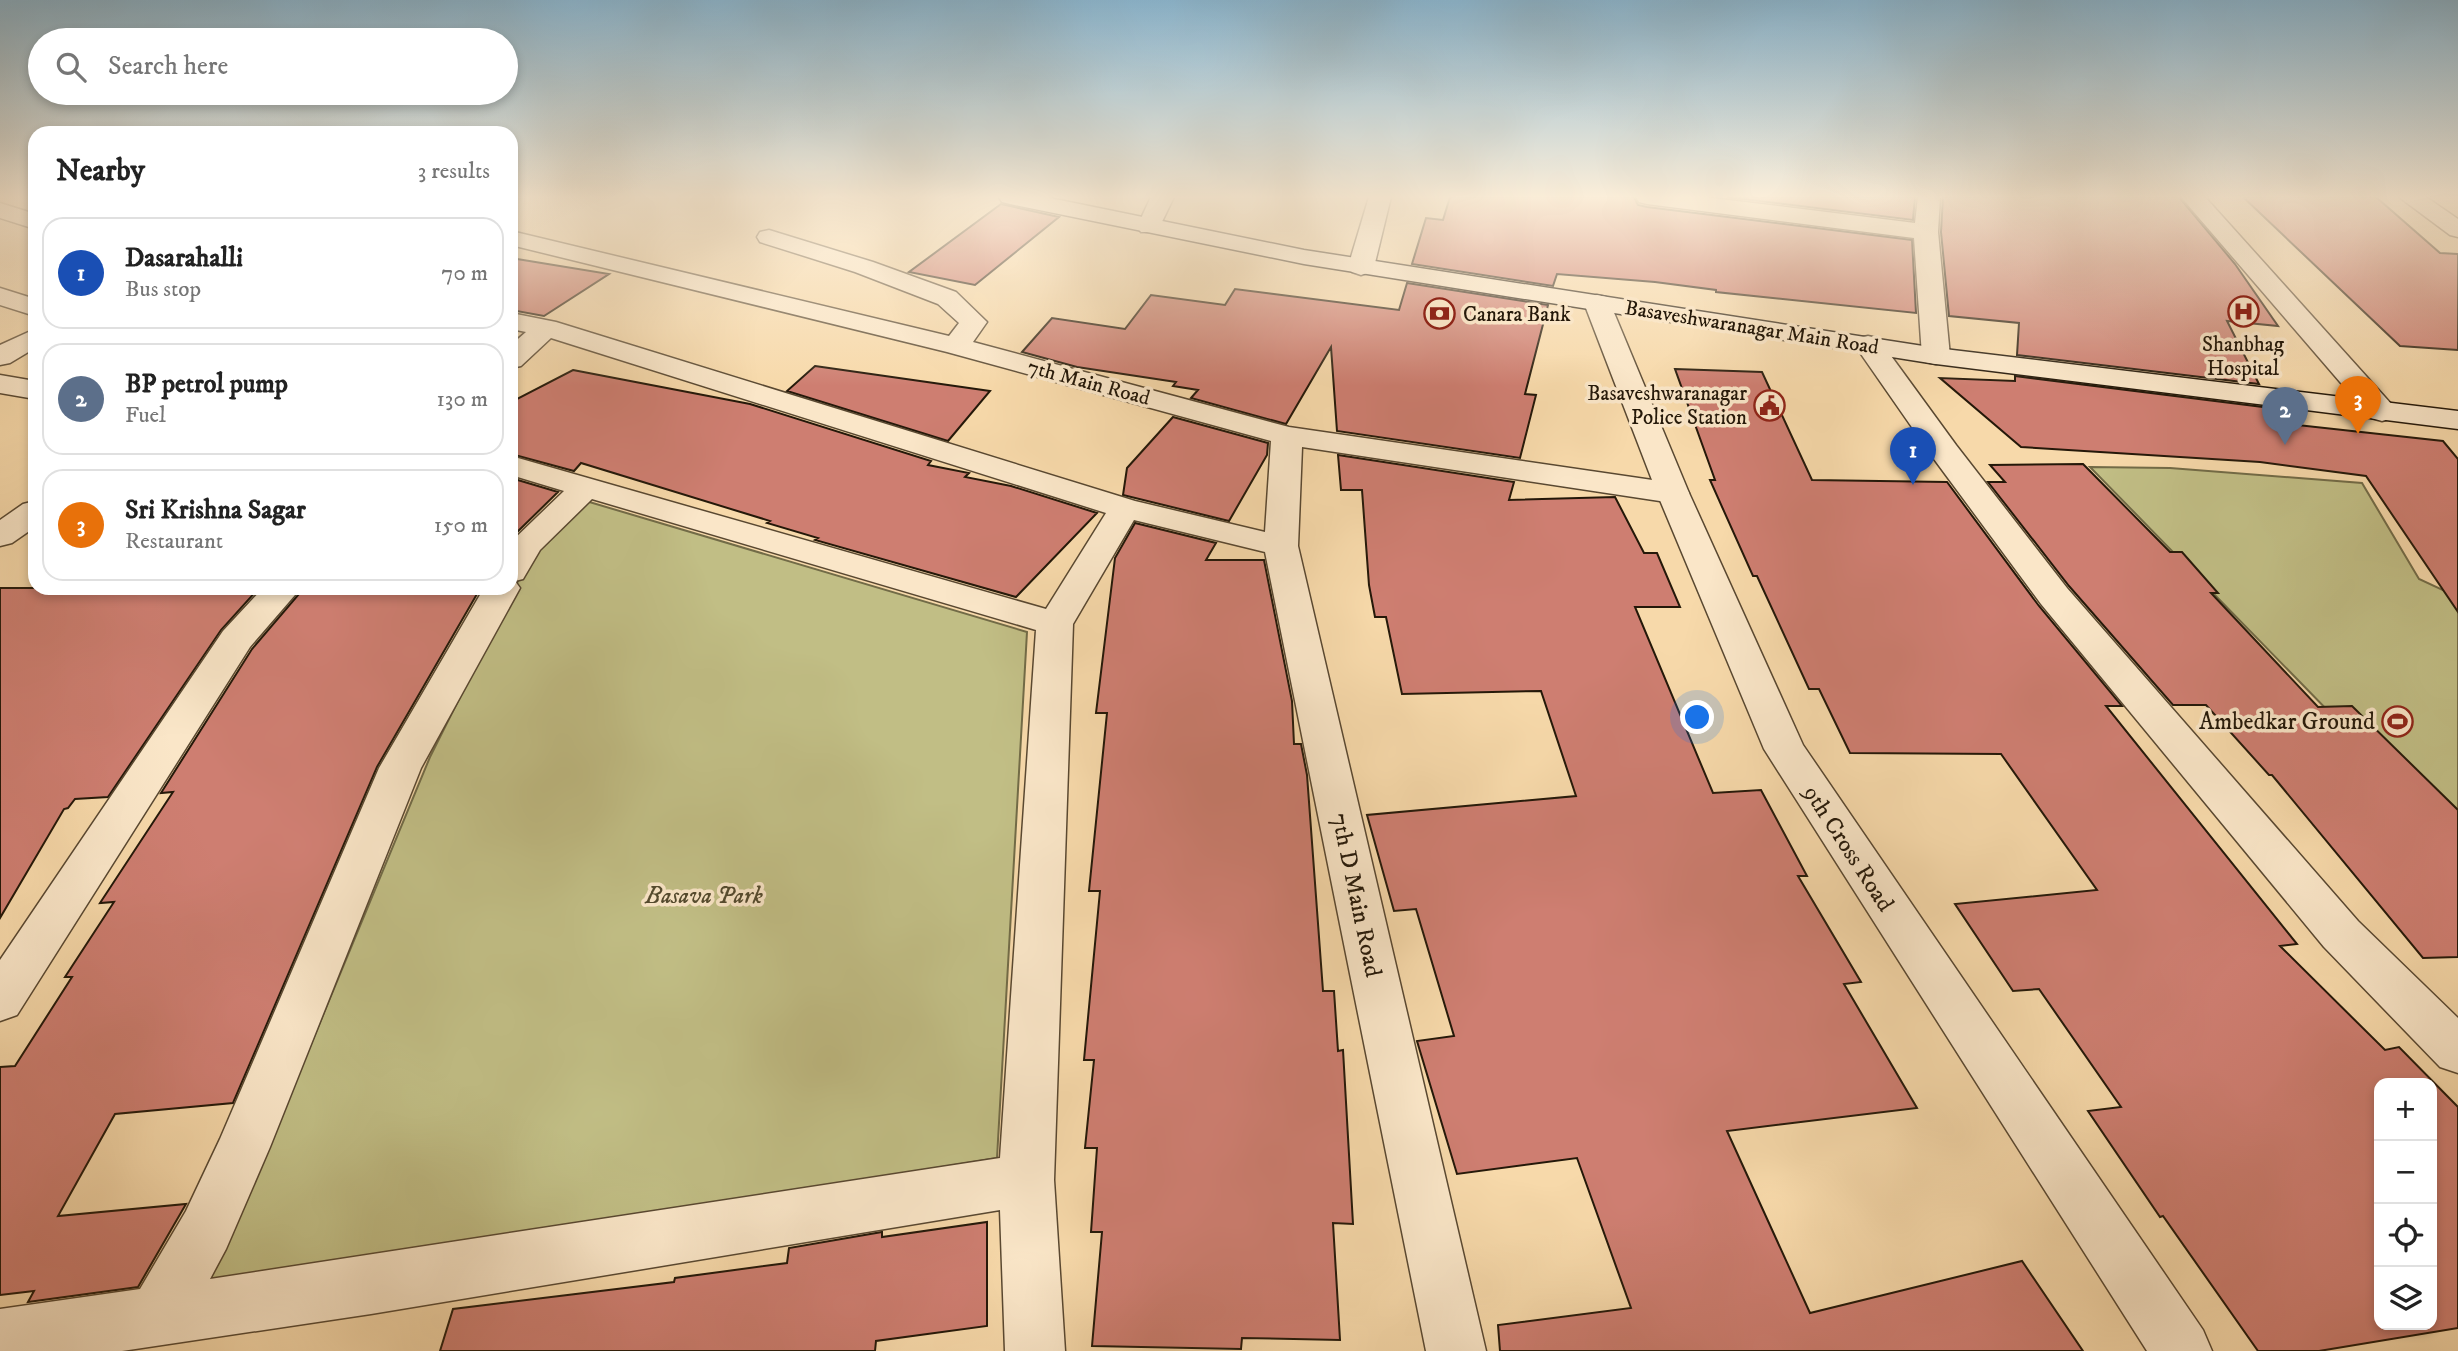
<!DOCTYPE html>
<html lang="en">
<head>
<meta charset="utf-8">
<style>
  :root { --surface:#fff; --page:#f6f6f6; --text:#222; --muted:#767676; --line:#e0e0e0; --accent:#1a73e8 }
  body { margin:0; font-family:"IM FELL DW Pica",serif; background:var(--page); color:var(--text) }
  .controls { position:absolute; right:21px; bottom:21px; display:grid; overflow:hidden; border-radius:14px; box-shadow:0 4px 10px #0003 }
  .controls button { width:63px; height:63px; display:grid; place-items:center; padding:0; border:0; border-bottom:2px solid var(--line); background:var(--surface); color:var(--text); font:35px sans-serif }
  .you { position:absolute; left:1698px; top:718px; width:24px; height:24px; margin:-18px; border:5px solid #fff; border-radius:50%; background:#1a73e8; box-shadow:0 0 0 10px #1a73e833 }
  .badge { display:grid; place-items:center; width:46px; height:46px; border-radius:50%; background:var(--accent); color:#fff; font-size:23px; font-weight:700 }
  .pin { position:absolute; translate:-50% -58px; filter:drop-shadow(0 2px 4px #0008) }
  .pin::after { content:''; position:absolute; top:37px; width:24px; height:21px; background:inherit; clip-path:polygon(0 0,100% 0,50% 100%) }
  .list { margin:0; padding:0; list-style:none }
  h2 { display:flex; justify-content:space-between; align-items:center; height:91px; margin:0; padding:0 28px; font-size:30px }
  h2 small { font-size:23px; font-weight:400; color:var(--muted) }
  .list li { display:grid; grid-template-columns:46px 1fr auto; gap:21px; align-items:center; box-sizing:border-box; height:112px; margin:0 14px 14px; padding:0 14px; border:2px solid var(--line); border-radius:21px }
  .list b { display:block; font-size:26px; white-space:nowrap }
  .list p { margin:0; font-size:23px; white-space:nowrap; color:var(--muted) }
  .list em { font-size:23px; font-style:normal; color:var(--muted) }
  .icon { flex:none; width:38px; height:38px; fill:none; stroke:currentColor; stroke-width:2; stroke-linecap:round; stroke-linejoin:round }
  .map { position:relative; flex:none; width:2458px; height:1351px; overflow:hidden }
  .search { position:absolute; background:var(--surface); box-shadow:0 4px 10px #0003; left:28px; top:28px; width:490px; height:77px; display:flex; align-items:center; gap:18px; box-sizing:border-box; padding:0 24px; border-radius:38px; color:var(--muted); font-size:26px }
  .panel { position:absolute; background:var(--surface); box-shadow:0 4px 10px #0003; left:28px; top:126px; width:490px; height:469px; border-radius:21px }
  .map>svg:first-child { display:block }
  .green { fill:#c1be85; stroke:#726b47; stroke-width:2 }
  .building { fill:#ce7e71; stroke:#241809; stroke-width:2; fill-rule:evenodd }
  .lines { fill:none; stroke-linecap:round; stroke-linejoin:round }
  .minor-casing { stroke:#594831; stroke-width:3 }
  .tertiary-casing { stroke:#594831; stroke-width:3 }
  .secondary-casing { stroke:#241809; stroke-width:3 }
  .minor { fill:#fae6c8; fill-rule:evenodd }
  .tertiary { fill:#fae6c8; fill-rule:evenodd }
  .secondary { fill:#fae6c8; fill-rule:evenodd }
  .labels { text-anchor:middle; stroke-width:7; stroke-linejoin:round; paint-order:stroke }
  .far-poi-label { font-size:21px; fill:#241809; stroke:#fae6c8; text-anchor:start }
  .far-street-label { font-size:21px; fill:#241809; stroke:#fae6c8 }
  .poi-label { font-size:24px; fill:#241809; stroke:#fae6c8; text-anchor:end }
  .street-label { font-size:24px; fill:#241809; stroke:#fae6c8 }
  .park-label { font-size:24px; font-style:italic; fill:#534a2e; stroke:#fae6c8 }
</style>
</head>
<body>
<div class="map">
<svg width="2458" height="1351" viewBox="0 0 2458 1351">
  <rect width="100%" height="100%" fill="#f7d9aa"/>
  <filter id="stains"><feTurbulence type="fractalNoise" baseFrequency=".00286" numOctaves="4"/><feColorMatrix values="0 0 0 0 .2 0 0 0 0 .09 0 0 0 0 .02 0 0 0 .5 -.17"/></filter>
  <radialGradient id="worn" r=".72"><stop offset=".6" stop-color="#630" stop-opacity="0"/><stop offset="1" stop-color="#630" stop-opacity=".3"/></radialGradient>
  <path class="green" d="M2090,467L2170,468L2362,483L2419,579L2458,597V844Z
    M586,501L1027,632L997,1158L204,1287L236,1225L430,757L536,545Z"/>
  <path class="building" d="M1450,197H1634L1638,205L1647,207L1912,240L1916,313L1716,292V290L1655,282L1557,274L1553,286L1412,264L1426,218L1443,220Z
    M1727,197H1915L1913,220Z
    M1943,197H2179L2235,264L2278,326L2227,321L2259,384L2017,355L2019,323L1949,316L1941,232Z
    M2243,197H2376L2440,253L2458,254V350L2400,346Z
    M1001,204L1059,217L975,285L909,272Z
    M511,258L609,274L544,316L511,310Z
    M1407,283L1548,305L1525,394L1536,395L1520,458L1337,431L1331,347L1286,424L1191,398L1198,390L1173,386L1176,382L1077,367L1022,352L1052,318L1125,329L1151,295L1225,305L1235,289L1399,310Z
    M815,366L990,391L948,441L787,391Z
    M1675,369L1762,372L1812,480L1947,482L2039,606L2122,706H2106L2297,944L2280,946L2385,1050L2399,1047L2458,1107V1328L2319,1351H2258L2163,1216L2160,1217L2088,1111L2121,1107L2039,989L2013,991L1955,904L2097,890L2001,754L1850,753L1819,689H1809L1757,576H1753L1710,480H1715ZM2379,1083H2432V1325H2379Z
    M573,370L750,404L931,461L928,465L969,473L965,477L1011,486L1097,513L1016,597L815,540L818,538L767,523L770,521L581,463L574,471L511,454V402Z
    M2015,376L2271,408L2279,423L2443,441L2458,459V612L2366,476L2260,462L2021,447L1940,378L2015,381Z
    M1173,417L1268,443L1267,455L1229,521L1123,495L1127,468Z
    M1338,455L1514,482L1509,500L1615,497L1644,553H1657L1680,607H1635L1713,793L1761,790L1807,876H1798L1861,982L1844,984L1917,1108L1727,1131L1810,1313L2022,1261L2083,1351H1500L1498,1325L1631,1308L1577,1158L1457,1174L1417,1041L1454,1036L1416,909L1394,911L1367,815L1576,796L1541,691L1402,694L1386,617H1375L1369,585L1362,490H1341Z
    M2083,464L2170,552H2182L2218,593H2211L2318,707L2352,706L2458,810V957L2423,958L2272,775H2269L2206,705H2173L2069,586L1988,482H2005L1990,465Z
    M511,478L558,492L511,538Z
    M1135,523L1216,543L1206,560H1264L1292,701L1294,744H1301L1307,775L1323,991H1334L1338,1051L1343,1050L1353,1224L1333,1223L1340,1340L1242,1338L1241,1349L1092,1346L1102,1232H1091L1097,1148H1085L1094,1060H1084L1100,891H1089L1107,713H1096L1115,558Z
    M0,588H259L221,630L108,797L75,799L68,808L64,809L0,918Z
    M304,588L477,594L377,767L233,1103L115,1114L58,1216L186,1204L138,1287L28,1302L34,1291L0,1295V1067L15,1066L72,977H65L114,902L100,903L173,792L161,793L252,649Z
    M987,1222V1326L876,1341L875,1351H440L453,1309L674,1282L675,1278L787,1263L789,1248L882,1232V1237Z"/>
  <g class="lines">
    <defs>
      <path id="minor" d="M1151,197H1174L1157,232H1141L1137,227Z
        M1636,197H1704L1915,223L1918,197H1940L1938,232L1950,356L1946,362L1936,364L1926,362L1922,356L1914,238L1647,204L1639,202Z
        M2181,197H2205L2393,406L2397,412L2393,418L2382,421L2371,418Z
        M2399,197H2426L2458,219V237L2450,235Z
        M0,203L35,214V229L0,218Z
        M769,230L873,262L956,292L987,322L973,342L1289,427L1673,483L1684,486L1689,493L1684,500L1673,503L1302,447L1298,546L1486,1351H1426L1265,552L1134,520L1073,624L1054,1180L1065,1351H1005L1000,1210L371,1314L122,1351H0V1309L140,1289L186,1211L220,1139L379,768L484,588H511V542L564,491L511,475V456L1046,609L1106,513L551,338L521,366L511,368V345L526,332L511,329V313L556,322L1135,501L1265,532L1271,441L947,352L511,245V231L949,336L959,323L938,304L855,272L760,242L757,237L760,232ZM592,499L1036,630L1000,1158L210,1279L226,1249L270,1147L421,768L520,588L515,581L523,579L540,550Z
        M0,288L35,299V316L0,305Z
        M35,329V348L10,363L0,365V345Z
        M1868,336L1878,338L1956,445L2067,588L2358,921L2458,1018V1073L2440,1067L2324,947L2041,604L1934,459L1854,344L1858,338Z
        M0,375L35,381V399L0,393Z
        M35,501V527L12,543L0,546V520L23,504Z
        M263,588H301L250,647L17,1015L0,1021V960L223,631Z"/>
      <path id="tertiary" d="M1369,197H1391L1374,267L1370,272L1361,275L1352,272L1348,267Z
        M1597,295L1606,297L1610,303L1689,493L1803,745L2203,1330L2212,1351H2147L1764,749L1657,493L1584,303L1588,297Z"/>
      <path id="secondary" d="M999,197H1045L1304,250L1936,348L2458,411V429L1936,364L1304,264L1010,204L1002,202Z"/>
    </defs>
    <use href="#minor" class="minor-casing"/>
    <use href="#tertiary" class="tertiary-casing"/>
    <use href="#secondary" class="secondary-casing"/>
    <use href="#minor" class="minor"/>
    <use href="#tertiary" class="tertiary"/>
    <use href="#secondary" class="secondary"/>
  </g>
  <linearGradient id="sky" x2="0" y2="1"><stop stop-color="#8ab6d0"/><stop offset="0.51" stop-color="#fbeed9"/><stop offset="1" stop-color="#fbeed9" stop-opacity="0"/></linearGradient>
  <rect width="2458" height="386" fill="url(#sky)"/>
  <defs>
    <symbol id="hospital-ring" viewBox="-11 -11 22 22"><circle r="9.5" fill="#fae6c8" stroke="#8f2418" stroke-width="1.5"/><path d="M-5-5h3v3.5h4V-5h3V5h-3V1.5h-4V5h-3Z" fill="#8f2418"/></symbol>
    <symbol id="bank-ring" viewBox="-11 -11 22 22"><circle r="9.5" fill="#fae6c8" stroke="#8f2418" stroke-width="1.5"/><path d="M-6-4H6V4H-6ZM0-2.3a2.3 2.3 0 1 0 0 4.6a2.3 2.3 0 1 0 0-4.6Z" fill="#8f2418"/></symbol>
    <symbol id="civic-ring" viewBox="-11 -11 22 22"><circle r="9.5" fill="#fae6c8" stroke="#8f2418" stroke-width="1.5"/><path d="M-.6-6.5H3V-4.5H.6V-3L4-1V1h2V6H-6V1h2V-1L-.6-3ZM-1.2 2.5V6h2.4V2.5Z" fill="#8f2418"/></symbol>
    <symbol id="stadium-ring" viewBox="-11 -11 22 22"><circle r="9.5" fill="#fae6c8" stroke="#8f2418" stroke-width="1.5"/><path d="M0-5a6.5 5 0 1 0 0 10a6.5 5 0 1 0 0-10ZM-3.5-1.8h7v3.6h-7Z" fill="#8f2418"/></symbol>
  </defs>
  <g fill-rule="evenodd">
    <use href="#hospital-ring" x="2226" y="294" width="35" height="35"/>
    <use href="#bank-ring" x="1422" y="296" width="35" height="35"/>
    <use href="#civic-ring" x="1752" y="388" width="35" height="35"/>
    <use href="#stadium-ring" x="2380" y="704" width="35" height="35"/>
  </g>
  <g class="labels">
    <g class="far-poi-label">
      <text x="1463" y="321">Canara Bank</text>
      <text x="2243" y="351" text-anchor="middle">Shanbhag<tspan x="2243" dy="24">Hospital</tspan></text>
      <text x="1747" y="400" text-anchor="end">Basaveshwaranagar<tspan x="1747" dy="24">Police Station</tspan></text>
    </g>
    <g class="far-street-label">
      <text transform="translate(1752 327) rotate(9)" y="7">Basaveshwaranagar Main Road</text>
      <text transform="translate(1089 382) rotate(15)" y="7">7th Main Road</text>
    </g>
    <g class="poi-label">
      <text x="2375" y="729">Ambedkar Ground</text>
    </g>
    <g class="street-label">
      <text transform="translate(1849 848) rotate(57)" y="8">9th Cross Road</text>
      <text transform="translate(1357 895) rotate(78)" y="8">7th D Main Road</text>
    </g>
    <g class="park-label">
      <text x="704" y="903">Basava Park</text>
    </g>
  </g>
  <rect width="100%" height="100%" filter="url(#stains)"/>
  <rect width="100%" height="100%" fill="url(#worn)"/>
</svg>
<div class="controls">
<button>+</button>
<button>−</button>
<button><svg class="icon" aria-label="locate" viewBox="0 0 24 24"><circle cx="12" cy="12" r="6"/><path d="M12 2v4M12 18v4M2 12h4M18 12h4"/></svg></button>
<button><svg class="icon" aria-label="layers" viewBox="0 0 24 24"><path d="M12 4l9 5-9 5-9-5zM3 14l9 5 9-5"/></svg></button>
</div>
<div class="you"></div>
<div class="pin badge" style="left:1913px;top:485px;background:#1a4fb4">1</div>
<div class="pin badge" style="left:2285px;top:445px;background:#5c6f8a">2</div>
<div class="pin badge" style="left:2358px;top:434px;background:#e8710a">3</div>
<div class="search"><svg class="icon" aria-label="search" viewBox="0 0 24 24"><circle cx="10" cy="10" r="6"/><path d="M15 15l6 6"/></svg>Search here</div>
<section class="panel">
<h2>Nearby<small>3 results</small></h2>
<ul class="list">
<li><span class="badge" style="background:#1a4fb4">1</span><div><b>Dasarahalli</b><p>Bus stop</p></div><em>70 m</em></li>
<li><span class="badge" style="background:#5c6f8a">2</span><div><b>BP petrol pump</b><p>Fuel</p></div><em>130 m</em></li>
<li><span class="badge" style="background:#e8710a">3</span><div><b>Sri Krishna Sagar</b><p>Restaurant</p></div><em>150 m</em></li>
</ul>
</section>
</div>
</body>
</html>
